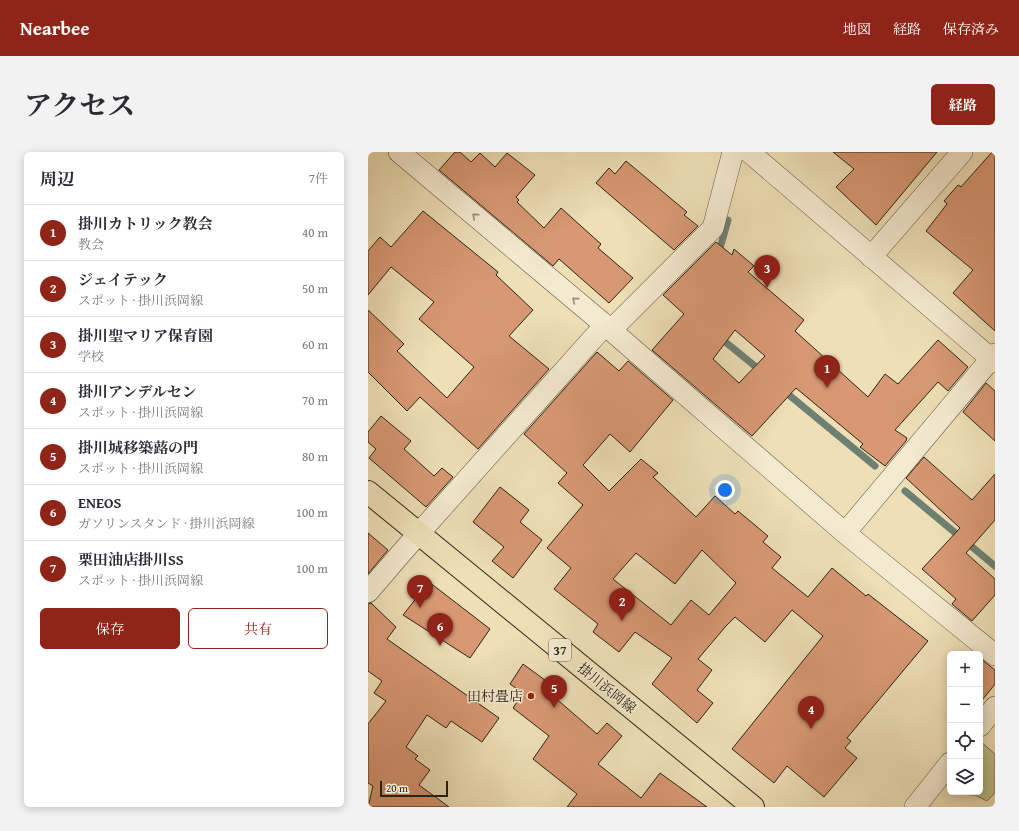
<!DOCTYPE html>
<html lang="ja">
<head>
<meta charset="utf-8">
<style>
  :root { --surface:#fff; --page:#f2f2f3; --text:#2b2b33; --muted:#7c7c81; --line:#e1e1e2; --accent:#8f2418 }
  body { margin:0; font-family:"Gentium Book Plus","Noto Serif JP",serif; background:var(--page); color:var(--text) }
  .controls { position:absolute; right:12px; bottom:12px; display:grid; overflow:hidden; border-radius:6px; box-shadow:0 2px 10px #0003 }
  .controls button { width:36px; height:36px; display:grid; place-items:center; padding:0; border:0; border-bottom:1px solid var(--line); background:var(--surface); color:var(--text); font:20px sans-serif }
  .scale { position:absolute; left:12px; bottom:10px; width:68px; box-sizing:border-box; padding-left:4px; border:2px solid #2d2417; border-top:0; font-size:11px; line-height:14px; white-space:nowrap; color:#2d2417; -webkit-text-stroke:3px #f4ead0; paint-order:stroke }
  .you { position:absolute; left:357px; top:338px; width:14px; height:14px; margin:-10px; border:3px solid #fff; border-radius:50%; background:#1a73e8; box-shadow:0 0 0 6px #1a73e833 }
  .badge { display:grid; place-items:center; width:26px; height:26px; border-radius:50%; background:var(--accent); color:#fff; font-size:13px; font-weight:700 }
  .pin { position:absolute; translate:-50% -33px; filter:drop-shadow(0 1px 2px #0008) }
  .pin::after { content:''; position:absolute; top:21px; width:14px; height:12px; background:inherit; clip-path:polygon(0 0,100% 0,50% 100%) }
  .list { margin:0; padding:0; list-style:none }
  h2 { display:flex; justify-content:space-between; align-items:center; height:52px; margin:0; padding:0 16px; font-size:17px }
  h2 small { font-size:13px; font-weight:400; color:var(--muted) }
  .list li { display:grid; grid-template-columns:26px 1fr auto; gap:12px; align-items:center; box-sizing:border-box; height:56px; padding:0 16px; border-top:1px solid var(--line) }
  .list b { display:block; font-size:15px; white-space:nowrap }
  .list p { margin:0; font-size:13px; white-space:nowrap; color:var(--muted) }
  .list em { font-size:13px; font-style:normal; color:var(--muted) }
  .actions { display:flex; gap:8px; padding:12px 16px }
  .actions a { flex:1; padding:9px 0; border:1px solid var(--accent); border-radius:6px; text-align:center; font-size:14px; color:var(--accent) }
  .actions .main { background:var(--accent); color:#fff }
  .icon { flex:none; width:22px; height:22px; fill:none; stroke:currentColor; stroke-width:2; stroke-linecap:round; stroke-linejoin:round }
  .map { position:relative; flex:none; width:627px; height:655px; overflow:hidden; border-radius:6px }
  header { display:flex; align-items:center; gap:24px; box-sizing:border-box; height:56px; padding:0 20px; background:var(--accent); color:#fff }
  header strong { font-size:19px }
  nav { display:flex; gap:22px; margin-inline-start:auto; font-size:14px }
  .intro { display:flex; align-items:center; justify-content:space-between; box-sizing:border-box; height:96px; padding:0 24px }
  h1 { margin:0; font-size:28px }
  .button { padding:10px 18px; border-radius:6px; background:var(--accent); color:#fff; font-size:14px; font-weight:700 }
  main { display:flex; gap:24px; padding:0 24px }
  aside { flex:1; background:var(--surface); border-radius:6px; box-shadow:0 2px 10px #0003 }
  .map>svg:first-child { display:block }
  .green { fill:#bdc08b; stroke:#757251 }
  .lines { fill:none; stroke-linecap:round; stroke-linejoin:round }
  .stream { stroke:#6e8072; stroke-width:7 }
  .building { fill:#d79873; stroke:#2d2417; fill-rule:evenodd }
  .street-casing { stroke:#5d533f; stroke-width:22 }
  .primary-casing { stroke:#2d2417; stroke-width:24 }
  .street { stroke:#f4ead0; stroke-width:21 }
  .primary { stroke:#eedfb7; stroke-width:22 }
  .oneway { stroke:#9a917d }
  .poi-dot { fill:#8f2418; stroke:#f4ead0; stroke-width:1.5 }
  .labels { text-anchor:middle; stroke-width:3; stroke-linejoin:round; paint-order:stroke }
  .shield { fill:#f4ead0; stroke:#695f4e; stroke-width:1 }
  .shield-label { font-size:13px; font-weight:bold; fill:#2d2417 }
  .street-label { font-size:14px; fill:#2d2417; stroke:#f4ead0 }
  .poi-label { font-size:14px; fill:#2d2417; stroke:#f4ead0; text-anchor:end }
</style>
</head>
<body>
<header>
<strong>Nearbee</strong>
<nav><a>地図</a><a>経路</a><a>保存済み</a></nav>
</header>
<div class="intro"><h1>アクセス</h1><a class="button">経路</a></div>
<main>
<aside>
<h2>周辺<small>7件</small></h2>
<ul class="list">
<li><span class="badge">1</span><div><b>掛川カトリック教会</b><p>教会</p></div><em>40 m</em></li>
<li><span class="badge">2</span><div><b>ジェイテック</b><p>スポット · 掛川浜岡線</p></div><em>50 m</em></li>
<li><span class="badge">3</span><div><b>掛川聖マリア保育園</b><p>学校</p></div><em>60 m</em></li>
<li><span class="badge">4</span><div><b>掛川アンデルセン</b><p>スポット · 掛川浜岡線</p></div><em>70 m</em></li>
<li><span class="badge">5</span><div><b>掛川城移築蕗の門</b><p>スポット · 掛川浜岡線</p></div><em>80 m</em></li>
<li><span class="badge">6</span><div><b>ENEOS</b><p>ガソリンスタンド · 掛川浜岡線</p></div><em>100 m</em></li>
<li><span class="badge">7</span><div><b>栗田油店掛川SS</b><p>スポット · 掛川浜岡線</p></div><em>100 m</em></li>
</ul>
<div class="actions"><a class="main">保存</a><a>共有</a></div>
</aside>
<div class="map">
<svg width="627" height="655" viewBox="0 0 627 655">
  <rect width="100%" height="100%" fill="#eedfb7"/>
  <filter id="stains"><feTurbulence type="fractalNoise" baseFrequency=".005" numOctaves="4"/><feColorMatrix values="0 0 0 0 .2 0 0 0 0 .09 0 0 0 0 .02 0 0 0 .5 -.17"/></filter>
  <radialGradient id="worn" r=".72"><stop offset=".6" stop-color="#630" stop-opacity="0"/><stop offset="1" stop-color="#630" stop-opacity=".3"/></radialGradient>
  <path class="green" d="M612,589L627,602V641L619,649L607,643L588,642L585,640H612Z"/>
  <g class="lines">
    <path class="stream" d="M350,103L360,68
      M350,184L393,219
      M415,238L507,314
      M537,339L627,414"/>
  </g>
  <path class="building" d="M87,0H92L103,10L112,1L127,15L139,1L167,23L148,45L151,48L149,50L176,76L193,56L233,92L230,96L265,126L241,151L191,107L185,114L71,18Z
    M465,0H569L508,73L468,35L486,17Z
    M624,0H627V179L585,141L605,118L558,79L579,52L576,49L590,33L593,35Z
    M258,9L319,60L316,63L330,74L306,98L228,31L241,16L247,22Z
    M55,59L130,120L128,123L165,158L141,184L181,217L110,297L52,245L39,259L0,220V158L36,192L29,199L79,246L106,215L51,167L66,150L23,115L0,143V99L12,85L23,95Z
    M348,90L364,103L366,97L386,114L380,120L436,168L427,179L500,245L517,222L530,232L570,188L600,215L580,239L570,230L527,278L539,286L538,289L517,314L492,295L495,292L428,236L384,284L284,198L316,162L295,143ZM367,178L397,204L371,231L345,207Z
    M229,200L251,219L260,209L305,248L262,300L242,282L215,313L241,339L273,307L290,321L285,325L328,365L347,344L367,362L370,359L400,384L395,390L413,405L404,416L440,445L464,416L498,444L500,442L560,489L479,586L483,589L477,596L489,606L456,645L419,614L406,631L364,597L455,484L424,458L397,490L367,465L358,474L330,507L344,518L329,538L345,551L329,571L284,532L304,506L267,480L251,500L225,480L230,472L186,437L203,416L179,396L215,353L190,331L199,321L156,282ZM334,398L368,431L341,463L323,448L303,473L245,427L268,401L307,432Z
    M618,231L627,239V289L595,260Z
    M13,264L43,289L36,297L66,324L74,316L85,325L58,355L1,306L8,297L0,290V280Z
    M556,305L604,348L627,322V368L598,401L627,427V443L604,469L584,452L588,447L554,417L592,376L538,326Z
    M132,335L161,358L152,370L174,388L145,426L124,409L136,395L105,370Z
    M0,381L20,398L0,422Z
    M61,430L122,477L102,506L35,463Z
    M3,451L28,475L19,487L131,566L114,590L83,569L78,576L59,563L38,595L50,604L47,607L62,618L51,633L81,655H0L5,634L0,631V572L18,549L6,541L14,529L0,519V452Z
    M613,507L627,518V532L615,547L612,545Z
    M155,512L181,531L177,537L229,582L239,571L254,584L230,612L273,646L292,621L339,655H199L209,642L165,607L181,584L145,556L155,541L142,532Z"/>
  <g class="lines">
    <defs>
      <path id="street" d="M31,0L237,173L477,381L627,503
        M381,0L627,210
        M503,105L594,0
        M243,178L345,76L365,0
        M477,381L627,202
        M0,440L36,398L237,173
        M612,574L627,555
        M547,655L582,611"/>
      <path id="primary" d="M0,340L385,655"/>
    </defs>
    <use href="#street" class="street-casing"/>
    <use href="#primary" class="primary-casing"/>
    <use href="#street" class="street"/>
    <use href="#primary" class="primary"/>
  </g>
  <defs><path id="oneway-chevron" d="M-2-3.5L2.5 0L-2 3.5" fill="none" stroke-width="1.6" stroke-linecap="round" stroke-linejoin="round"/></defs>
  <g class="oneway">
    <use href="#oneway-chevron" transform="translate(107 64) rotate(-140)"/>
    <use href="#oneway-chevron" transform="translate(207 148) rotate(-140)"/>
  </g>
  <circle class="poi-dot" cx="163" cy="544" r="4"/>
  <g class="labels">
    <rect class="shield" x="181" y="487" width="22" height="22" rx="3"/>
    <g class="shield-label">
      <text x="192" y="503">37</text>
    </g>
    <g class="street-label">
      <text transform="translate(239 536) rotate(39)" y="5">掛川浜岡線</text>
    </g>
    <g class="poi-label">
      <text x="155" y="549">田村畳店</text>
    </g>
  </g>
  <rect width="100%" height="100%" filter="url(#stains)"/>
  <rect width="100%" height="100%" fill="url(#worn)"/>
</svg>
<div class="controls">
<button>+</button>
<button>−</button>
<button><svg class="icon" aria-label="locate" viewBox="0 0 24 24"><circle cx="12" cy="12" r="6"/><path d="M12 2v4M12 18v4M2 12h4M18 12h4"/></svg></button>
<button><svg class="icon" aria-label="layers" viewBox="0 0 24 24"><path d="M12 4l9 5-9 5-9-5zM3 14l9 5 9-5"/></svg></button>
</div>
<div class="scale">20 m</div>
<div class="you"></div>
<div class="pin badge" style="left:459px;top:236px">1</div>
<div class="pin badge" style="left:254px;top:469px">2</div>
<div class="pin badge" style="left:399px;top:136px">3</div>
<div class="pin badge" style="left:443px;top:577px">4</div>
<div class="pin badge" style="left:186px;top:556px">5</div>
<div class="pin badge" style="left:72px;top:494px">6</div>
<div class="pin badge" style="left:52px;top:456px">7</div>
</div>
</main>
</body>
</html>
